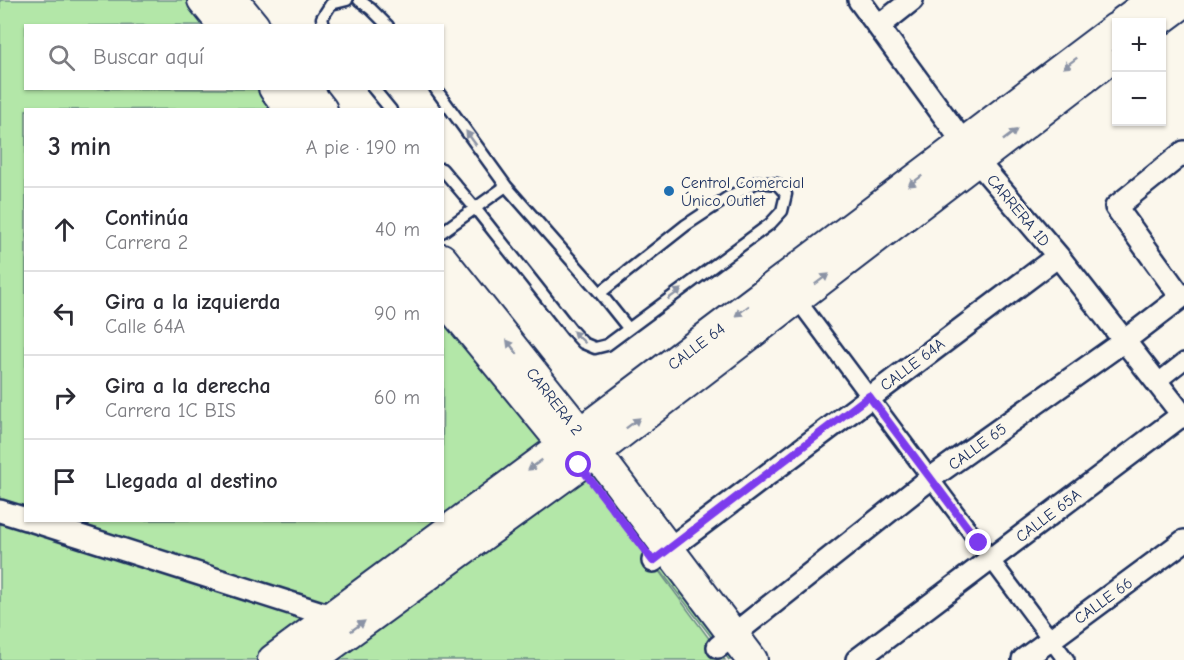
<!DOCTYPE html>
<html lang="es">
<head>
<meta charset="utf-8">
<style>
  :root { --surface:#fff; --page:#f7f7f7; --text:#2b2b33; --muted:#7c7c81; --line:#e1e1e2 }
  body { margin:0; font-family:"Comic Neue",sans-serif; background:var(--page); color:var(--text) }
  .controls { position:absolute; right:18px; top:18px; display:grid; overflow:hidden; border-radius:0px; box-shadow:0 2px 4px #0004 }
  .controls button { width:54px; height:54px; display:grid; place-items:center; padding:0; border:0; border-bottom:2px solid var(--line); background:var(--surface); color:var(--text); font:30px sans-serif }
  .stop { position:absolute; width:18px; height:18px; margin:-14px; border:4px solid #7c3aed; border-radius:50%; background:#fff }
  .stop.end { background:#7c3aed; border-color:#fff; box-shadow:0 2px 6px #0008 }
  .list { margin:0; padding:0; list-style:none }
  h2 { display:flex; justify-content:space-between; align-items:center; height:78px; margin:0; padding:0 24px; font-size:26px }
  h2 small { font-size:20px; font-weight:400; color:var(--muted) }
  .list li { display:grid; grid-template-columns:39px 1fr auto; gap:18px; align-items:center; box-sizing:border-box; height:84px; padding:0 24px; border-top:2px solid var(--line) }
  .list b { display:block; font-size:22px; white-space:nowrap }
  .list p { margin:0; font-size:20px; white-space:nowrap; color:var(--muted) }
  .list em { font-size:20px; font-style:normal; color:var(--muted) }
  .icon { flex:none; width:33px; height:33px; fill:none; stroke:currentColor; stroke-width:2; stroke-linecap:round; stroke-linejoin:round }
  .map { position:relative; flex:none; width:1184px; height:660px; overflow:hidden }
  .search { position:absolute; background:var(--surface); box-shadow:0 2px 4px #0004; left:24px; top:24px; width:420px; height:66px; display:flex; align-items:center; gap:15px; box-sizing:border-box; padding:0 21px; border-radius:0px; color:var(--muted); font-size:22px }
  .panel { position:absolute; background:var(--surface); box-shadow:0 2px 4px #0004; left:24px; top:108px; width:420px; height:414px; border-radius:0px }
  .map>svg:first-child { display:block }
  .green { fill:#b3e7a8; stroke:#678b83; stroke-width:1.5 }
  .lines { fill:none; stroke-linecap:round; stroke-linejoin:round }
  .service-casing { stroke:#1b2f5e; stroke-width:15 }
  .pedestrian-casing { stroke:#1b2f5e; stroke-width:20 }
  .minor-casing { stroke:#1b2f5e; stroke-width:26 }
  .secondary-casing { stroke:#1b2f5e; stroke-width:34 }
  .service { stroke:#fbf7ec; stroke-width:10 }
  .pedestrian { stroke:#fbf7ec; stroke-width:15 }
  .minor { stroke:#fbf7ec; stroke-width:21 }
  .secondary { stroke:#fbf7ec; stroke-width:30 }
  .oneway { fill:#8b93a5 }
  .route { stroke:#7c3aed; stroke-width:8 }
  .poi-dot { fill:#1f6fb2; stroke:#fbf7ec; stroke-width:2 }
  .labels { text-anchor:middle; stroke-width:6; stroke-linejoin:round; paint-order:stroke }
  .poi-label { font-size:16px; fill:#1b2f5e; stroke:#fbf7ec; text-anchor:start }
  .street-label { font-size:16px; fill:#1b2f5e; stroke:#fbf7ec }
</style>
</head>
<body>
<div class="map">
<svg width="1184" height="660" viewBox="0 0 1184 660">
  <rect width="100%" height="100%" fill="#fbf7ec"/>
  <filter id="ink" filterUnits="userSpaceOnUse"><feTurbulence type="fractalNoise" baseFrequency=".0167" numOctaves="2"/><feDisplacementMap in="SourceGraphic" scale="12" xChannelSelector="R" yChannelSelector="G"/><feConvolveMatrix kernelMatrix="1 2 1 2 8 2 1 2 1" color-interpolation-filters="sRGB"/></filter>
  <g filter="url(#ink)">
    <path class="green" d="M0,0H204L225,25L26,26V88L276,89L293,109L26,110V520H442L443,295L563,444L273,660H0Z
      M595,452L752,660H729L601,493L725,660H311Z"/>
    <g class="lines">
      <defs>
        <path id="service" d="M359,0L371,9L388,26
          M324,26L322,18L331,4L347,0
          M373,88L391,110
          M435,88L506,186L600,293L628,328
          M442,169L475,208L572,331L583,343L595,348L607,345L770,224L782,211L786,194L777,184L757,182L727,198L686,225L600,293
          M442,232L506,186"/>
        <path id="pedestrian" d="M793,294L1066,660
          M1156,383L1184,361"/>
        <path id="minor" d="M859,0L977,161L1058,256L1184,417
          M879,26L912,0
          M1181,297L1116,207L1184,152
          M0,511L26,519
          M30,520L331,616
          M653,561L1058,256
          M718,647L931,478L1124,341L1184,295
          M857,660L1182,415
          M1023,660L1184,541"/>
        <path id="secondary" d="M203,0L224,26
          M233,0L254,26
          M1123,22L1153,0
          M1157,22L1184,2
          M274,88L291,110
          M305,88L322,110
          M442,259L587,441L752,660
          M442,296L564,445
          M273,660L580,433L1116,28
          M311,660L579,465L1104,63"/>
      </defs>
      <use href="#service" class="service-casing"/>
      <use href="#pedestrian" class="pedestrian-casing"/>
      <use href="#minor" class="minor-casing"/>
      <use href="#secondary" class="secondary-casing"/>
      <use href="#service" class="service"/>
      <use href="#pedestrian" class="pedestrian"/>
      <use href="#minor" class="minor"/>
      <use href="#secondary" class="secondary"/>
    </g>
    <defs><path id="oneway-solid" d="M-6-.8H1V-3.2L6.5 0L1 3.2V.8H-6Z" transform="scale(1.5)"/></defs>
    <g class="oneway">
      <use href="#oneway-solid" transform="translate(1070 63) rotate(143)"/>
      <use href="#oneway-solid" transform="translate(1010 135) rotate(-38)"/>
      <use href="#oneway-solid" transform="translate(471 138) rotate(-126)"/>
      <use href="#oneway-solid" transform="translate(915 181) rotate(143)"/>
      <use href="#oneway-solid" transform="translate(822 279) rotate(-37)"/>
      <use href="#oneway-solid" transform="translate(675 294) rotate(-36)"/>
      <use href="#oneway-solid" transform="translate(742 311) rotate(143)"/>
      <use href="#oneway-solid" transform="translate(579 337) rotate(-136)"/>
      <use href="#oneway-solid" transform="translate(512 347) rotate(-128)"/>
      <use href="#oneway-solid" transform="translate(633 423) rotate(-37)"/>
      <use href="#oneway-solid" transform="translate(535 465) rotate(144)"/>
      <use href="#oneway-solid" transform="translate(358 626) rotate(-36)"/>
    </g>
  </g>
  <g class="lines" filter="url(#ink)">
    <path class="route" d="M579,465L653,561L869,396L979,543"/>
  </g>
  <circle class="poi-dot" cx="669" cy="191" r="6"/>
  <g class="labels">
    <g class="poi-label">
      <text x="681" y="188">Centrol Comercial<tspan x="681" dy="18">Único Outlet</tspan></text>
    </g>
    <g class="street-label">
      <text transform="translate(1019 210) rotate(50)" y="6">CARRERA 1D</text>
      <text transform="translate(696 346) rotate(-37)" y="6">CALLE 64</text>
      <text transform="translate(912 364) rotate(-37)" y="6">CALLE 64A</text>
      <text transform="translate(555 401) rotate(52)" y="6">CARRERA 2</text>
      <text transform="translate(977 446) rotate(-36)" y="6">CALLE 65</text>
      <text transform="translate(1048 515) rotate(-37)" y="6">CALLE 65A</text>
      <text transform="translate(1103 600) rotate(-36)" y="6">CALLE 66</text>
    </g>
  </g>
</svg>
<div class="controls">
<button>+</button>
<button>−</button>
</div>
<div class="stop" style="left:579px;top:465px"></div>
<div class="stop end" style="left:979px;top:543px"></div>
<div class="search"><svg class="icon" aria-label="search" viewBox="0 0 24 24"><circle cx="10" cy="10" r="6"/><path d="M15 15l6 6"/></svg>Buscar aquí</div>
<section class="panel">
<h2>3 min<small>A pie · 190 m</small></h2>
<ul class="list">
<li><svg class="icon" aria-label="ahead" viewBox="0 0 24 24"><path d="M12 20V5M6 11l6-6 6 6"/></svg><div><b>Continúa</b><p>Carrera 2</p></div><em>40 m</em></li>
<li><svg class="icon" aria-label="left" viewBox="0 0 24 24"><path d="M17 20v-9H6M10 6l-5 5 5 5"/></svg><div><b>Gira a la izquierda</b><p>Calle 64A</p></div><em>90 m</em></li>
<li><svg class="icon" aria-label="right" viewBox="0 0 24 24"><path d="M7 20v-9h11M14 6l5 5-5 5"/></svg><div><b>Gira a la derecha</b><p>Carrera 1C BIS</p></div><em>60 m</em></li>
<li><svg class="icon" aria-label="arrive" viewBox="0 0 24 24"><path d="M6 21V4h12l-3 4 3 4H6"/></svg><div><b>Llegada al destino</b></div></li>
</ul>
</section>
</div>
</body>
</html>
